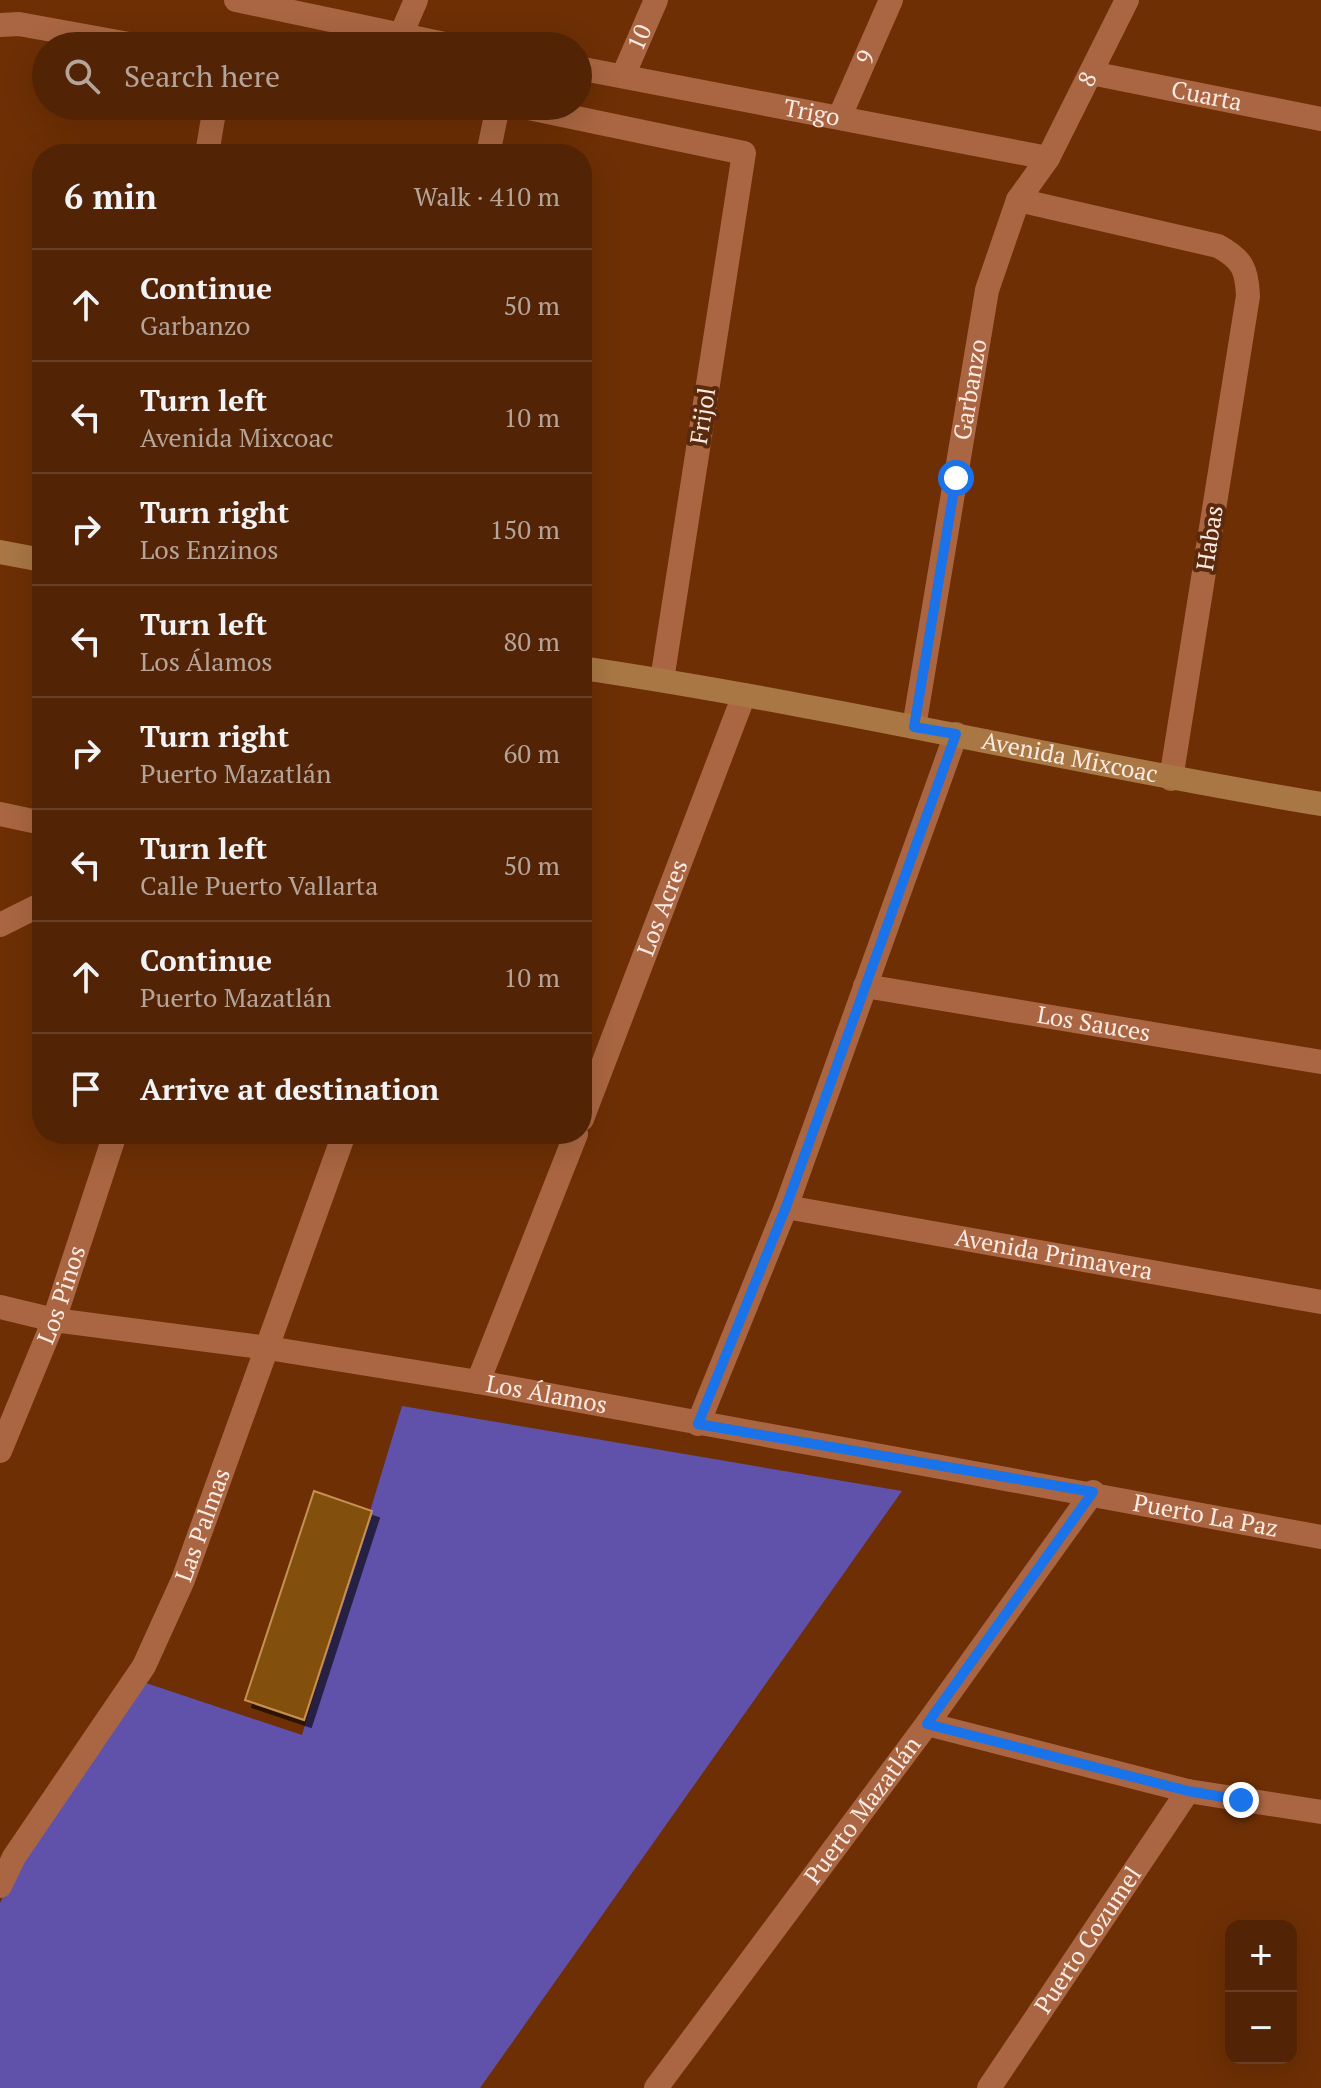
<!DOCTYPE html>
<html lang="en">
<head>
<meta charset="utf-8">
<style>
  :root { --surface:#522304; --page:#582b0e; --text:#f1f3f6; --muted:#b5a49a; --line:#684026 }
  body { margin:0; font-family:"PT Serif",serif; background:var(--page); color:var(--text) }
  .controls { position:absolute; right:24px; bottom:24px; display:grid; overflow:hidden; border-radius:16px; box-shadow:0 8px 32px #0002 }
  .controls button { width:72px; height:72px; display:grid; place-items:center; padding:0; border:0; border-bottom:2px solid var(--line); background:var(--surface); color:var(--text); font:40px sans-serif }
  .stop { position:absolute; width:24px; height:24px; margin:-18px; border:6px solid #1a73e8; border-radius:50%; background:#fff }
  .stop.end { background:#1a73e8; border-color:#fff; box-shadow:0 2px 8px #0008 }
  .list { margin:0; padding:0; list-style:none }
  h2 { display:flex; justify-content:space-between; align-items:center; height:104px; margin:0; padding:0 32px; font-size:34px }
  h2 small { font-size:26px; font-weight:400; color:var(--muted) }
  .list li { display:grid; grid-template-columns:52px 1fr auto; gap:24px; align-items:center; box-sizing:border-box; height:112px; padding:0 32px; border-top:2px solid var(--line) }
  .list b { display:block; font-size:30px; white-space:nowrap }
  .list p { margin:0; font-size:26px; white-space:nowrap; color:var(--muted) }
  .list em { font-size:26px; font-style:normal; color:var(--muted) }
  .icon { flex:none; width:44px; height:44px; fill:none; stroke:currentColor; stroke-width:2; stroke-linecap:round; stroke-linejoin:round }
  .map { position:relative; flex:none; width:1321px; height:2088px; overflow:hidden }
  .search { position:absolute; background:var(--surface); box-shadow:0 8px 32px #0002; left:32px; top:32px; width:560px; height:88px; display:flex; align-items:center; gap:20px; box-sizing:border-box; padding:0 28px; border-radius:44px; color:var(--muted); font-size:30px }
  .panel { position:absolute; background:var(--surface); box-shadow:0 8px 32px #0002; left:32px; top:144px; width:560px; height:1000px; border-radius:32px }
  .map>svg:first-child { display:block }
  .park { fill:#6052ab }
  .building { fill:#825008; stroke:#c79054; stroke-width:2; filter:url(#shadow) }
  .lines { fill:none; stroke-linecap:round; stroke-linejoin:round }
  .street { stroke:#aa6642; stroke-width:24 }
  .secondary { stroke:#a87744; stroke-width:24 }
  .route { stroke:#1a73e8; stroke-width:10 }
  .labels { text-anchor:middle; stroke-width:8; stroke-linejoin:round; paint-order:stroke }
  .street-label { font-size:24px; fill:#faeae3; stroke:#5b2a0d }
</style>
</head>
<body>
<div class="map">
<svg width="1321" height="2088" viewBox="0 0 1321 2088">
  <defs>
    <filter id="shadow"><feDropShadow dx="7" dy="7" stdDeviation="0" flood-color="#0009"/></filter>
  </defs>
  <rect width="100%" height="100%" fill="#6e2f05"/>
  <path class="park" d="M402,1406L902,1491L480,2088H0V1903L18,1865L146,1683L302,1735Z"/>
  <path class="building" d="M314,1491L372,1511L304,1720L245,1700Z"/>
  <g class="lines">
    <g class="street">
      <path d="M236,0L454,46"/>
      <path d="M0,25L19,24L140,46"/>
      <path d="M400,37L416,0"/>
      <path id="s1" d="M578,68L1048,158"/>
      <path id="s2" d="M1091,73L1321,119"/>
      <path id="s3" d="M623,76L656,0"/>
      <path d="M519,106L744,153L662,680"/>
      <path id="s4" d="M840,116L891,0"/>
      <path d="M207,154L215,106"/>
      <path d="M488,154L498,106"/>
      <path d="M1018,200L1218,246C1242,259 1247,269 1248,296L1171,779"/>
      <path id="s5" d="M914,727L987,290L1018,200L1048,158L1127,0"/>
      <path d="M0,814L42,823"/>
      <path d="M0,925L42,904"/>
      <path id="s6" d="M865,986L1321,1062"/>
      <path id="s7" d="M582,1119L744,695"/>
      <path id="s8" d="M786,1207L1321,1302"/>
      <path id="s9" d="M0,1307L54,1320L268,1348L478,1382L1321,1537"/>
      <path d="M478,1382L576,1134"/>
      <path d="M698,1424L786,1207L956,734"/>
      <path id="s10" d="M0,1451L54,1320L115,1134"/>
      <path d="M927,1724L1188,1791L1321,1812"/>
      <path id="s11" d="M0,1886L14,1857L144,1666L183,1580L344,1134"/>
      <path id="s12" d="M656,2088L927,1724L1093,1492"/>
      <path id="s13" d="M989,2088L1188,1791"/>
    </g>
    <g class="secondary">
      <path d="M0,552L42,560"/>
      <path id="s14" d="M582,668C830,705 1074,763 1321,804"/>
    </g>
  </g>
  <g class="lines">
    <path class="route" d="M956,478L914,727L956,734L786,1207L698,1424L1093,1492L927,1724L1188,1791L1241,1800"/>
  </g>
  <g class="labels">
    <g class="street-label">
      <text dy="8" stroke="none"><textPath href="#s3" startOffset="42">10</textPath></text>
      <text dy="8" stroke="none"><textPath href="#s4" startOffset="64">9</textPath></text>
      <text dy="8" stroke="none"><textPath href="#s5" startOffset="678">8</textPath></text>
      <text dy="8" stroke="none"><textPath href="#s2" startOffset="118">Cuarta</textPath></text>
      <text dy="8" stroke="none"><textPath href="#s1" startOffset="238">Trigo</textPath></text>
      <text dy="8" stroke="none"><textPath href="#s5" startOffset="342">Garbanzo</textPath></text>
      <text transform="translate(703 416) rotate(-81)" y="8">Frijol</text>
      <text transform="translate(1210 538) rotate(-81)" y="8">Habas</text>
      <text dy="8" stroke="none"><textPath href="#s14" startOffset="496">Avenida Mixcoac</textPath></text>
      <text dy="8" stroke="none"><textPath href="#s7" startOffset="226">Los Acres</textPath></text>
      <text dy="8" stroke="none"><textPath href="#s6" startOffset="232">Los Sauces</textPath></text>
      <text dy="8" stroke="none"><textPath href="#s8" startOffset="272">Avenida Primavera</textPath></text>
      <text dy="8" stroke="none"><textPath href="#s10" startOffset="168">Los Pinos</textPath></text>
      <text dy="8" stroke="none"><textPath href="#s9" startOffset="554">Los Álamos</textPath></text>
      <text dy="8" stroke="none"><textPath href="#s9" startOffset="1224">Puerto La Paz</textPath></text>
      <text dy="8" stroke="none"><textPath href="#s11" startOffset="416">Las Palmas</textPath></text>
      <text dy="8" stroke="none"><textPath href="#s12" startOffset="346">Puerto Mazatlán</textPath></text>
      <text dy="8" stroke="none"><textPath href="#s13" startOffset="178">Puerto Cozumel</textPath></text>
    </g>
  </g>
</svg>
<div class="controls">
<button>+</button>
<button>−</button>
</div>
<div class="stop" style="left:956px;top:478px"></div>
<div class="stop end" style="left:1241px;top:1800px"></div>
<div class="search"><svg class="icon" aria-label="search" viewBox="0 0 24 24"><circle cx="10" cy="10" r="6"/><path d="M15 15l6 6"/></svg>Search here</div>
<section class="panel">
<h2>6 min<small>Walk · 410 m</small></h2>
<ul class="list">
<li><svg class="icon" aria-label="ahead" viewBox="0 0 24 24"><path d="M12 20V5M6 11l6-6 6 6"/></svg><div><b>Continue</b><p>Garbanzo</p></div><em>50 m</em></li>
<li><svg class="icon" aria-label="left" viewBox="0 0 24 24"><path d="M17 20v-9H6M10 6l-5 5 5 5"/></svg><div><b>Turn left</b><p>Avenida Mixcoac</p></div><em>10 m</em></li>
<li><svg class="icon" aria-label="right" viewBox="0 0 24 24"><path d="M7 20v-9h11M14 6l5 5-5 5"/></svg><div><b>Turn right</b><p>Los Enzinos</p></div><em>150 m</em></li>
<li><svg class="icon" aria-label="left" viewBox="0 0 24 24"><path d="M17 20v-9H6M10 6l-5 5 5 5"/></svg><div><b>Turn left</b><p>Los Álamos</p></div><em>80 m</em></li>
<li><svg class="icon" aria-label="right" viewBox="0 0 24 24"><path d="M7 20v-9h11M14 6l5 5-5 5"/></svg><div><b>Turn right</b><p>Puerto Mazatlán</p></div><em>60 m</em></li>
<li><svg class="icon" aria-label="left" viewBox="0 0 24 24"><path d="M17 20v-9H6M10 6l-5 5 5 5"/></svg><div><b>Turn left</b><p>Calle Puerto Vallarta</p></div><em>50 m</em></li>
<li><svg class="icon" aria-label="ahead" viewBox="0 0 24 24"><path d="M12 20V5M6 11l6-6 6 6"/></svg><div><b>Continue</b><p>Puerto Mazatlán</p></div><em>10 m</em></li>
<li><svg class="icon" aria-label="arrive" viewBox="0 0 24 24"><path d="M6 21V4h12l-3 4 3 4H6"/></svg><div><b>Arrive at destination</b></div></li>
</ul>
</section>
</div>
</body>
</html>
